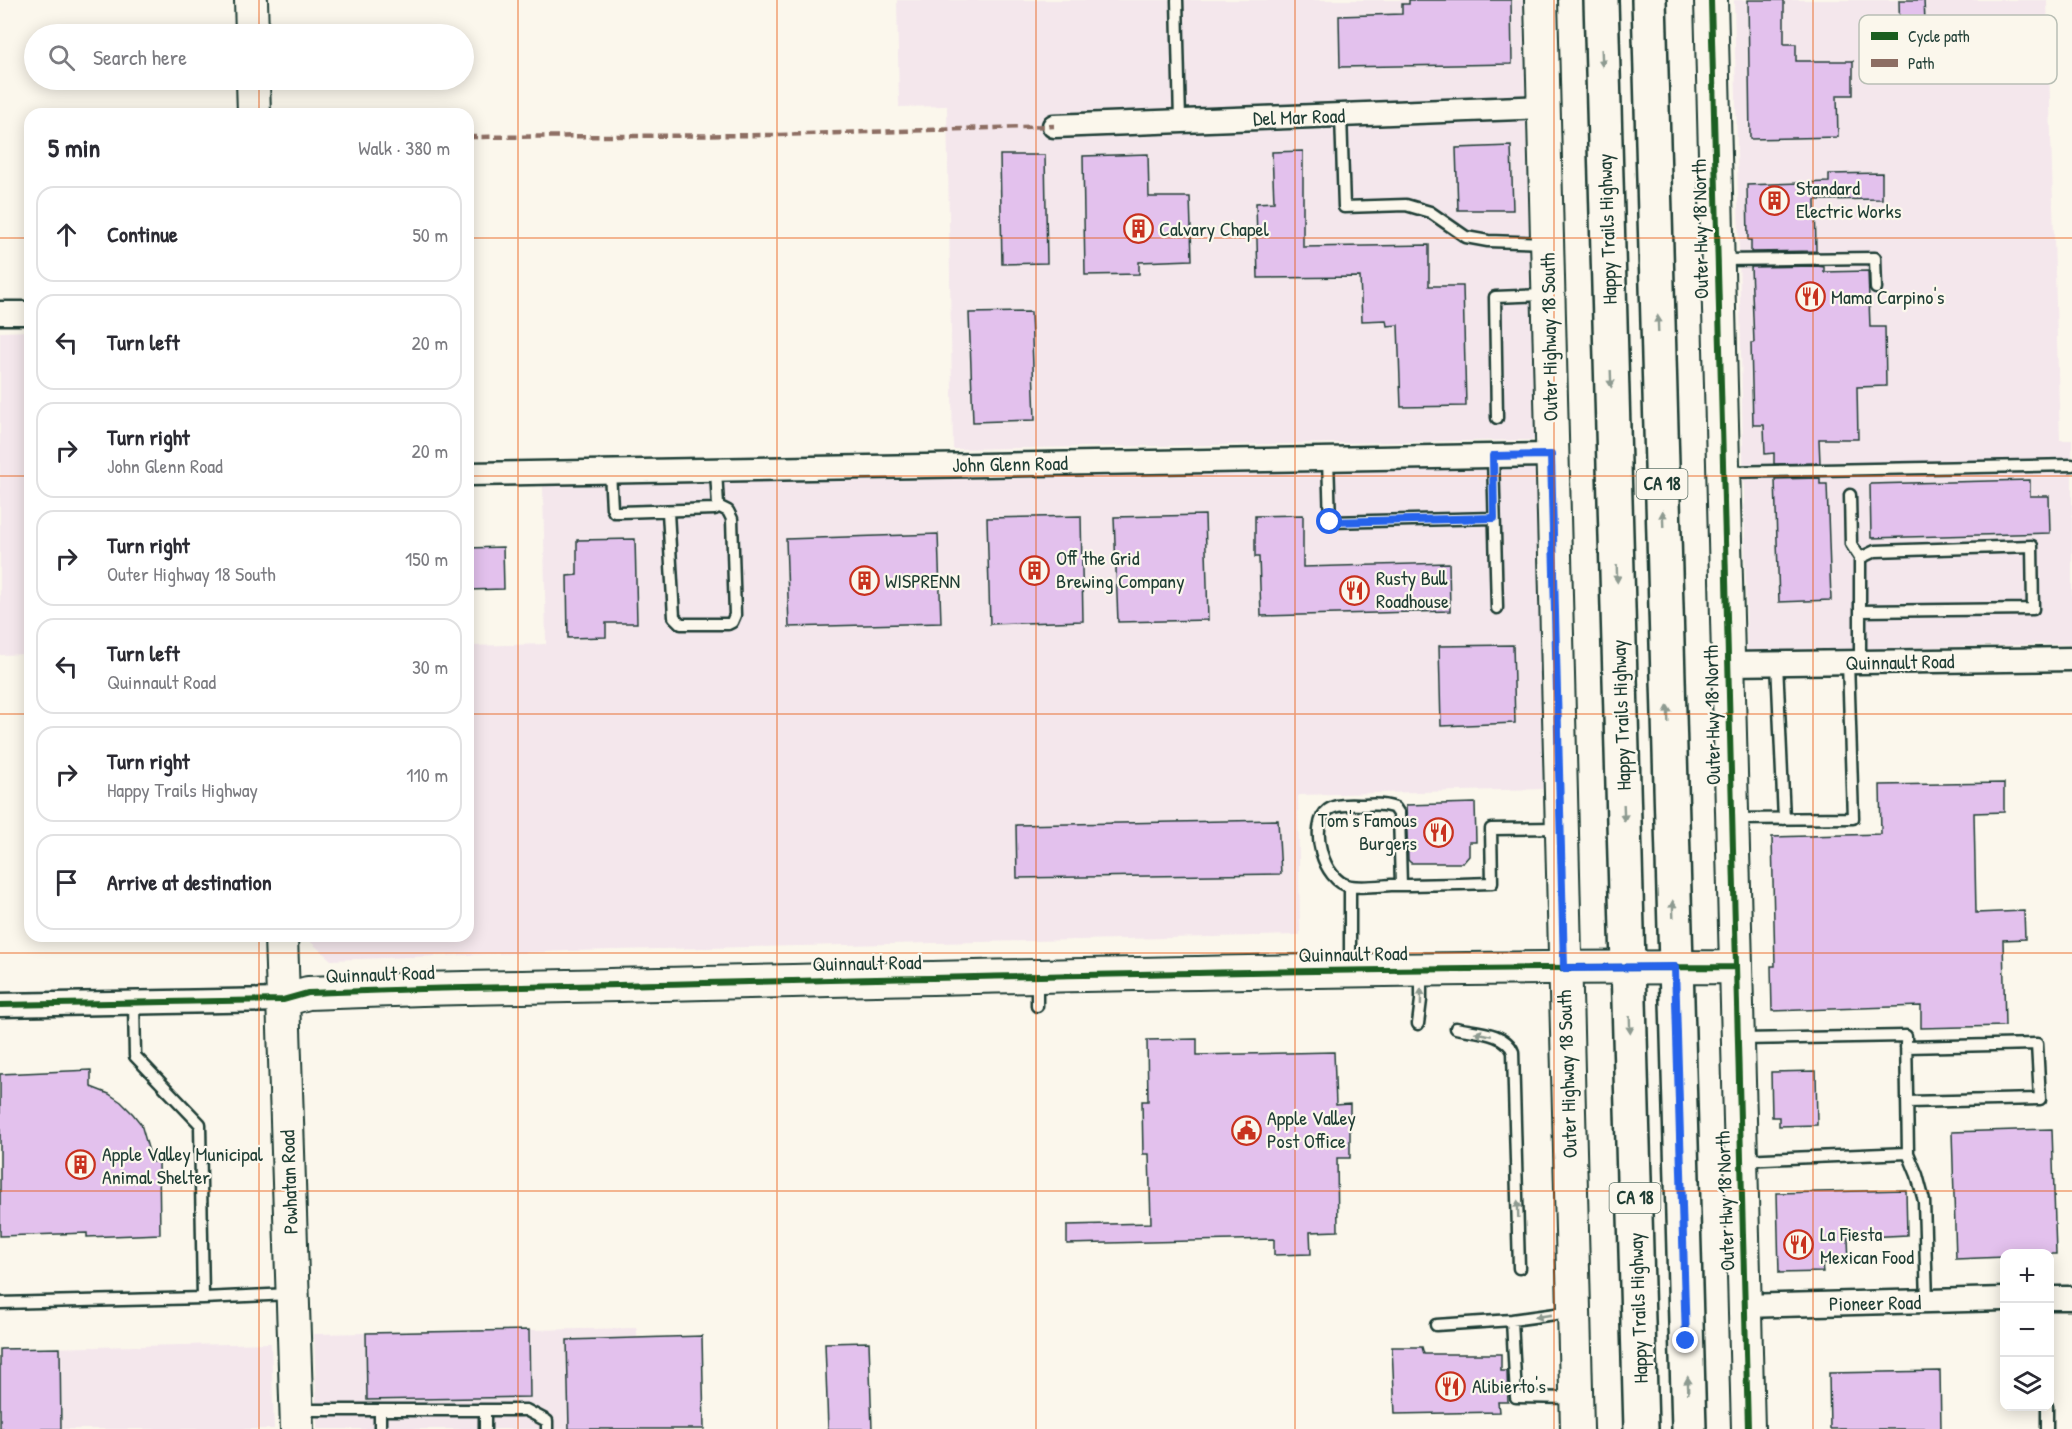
<!DOCTYPE html>
<html lang="en">
<head>
<meta charset="utf-8">
<style>
  :root { --surface:#fff; --page:#f2f2f3; --text:#2b2b33; --muted:#7c7c81; --line:#e1e1e2 }
  body { margin:0; font-family:"Patrick Hand",sans-serif; background:var(--page); color:var(--text) }
  .controls { position:absolute; right:18px; bottom:18px; display:grid; overflow:hidden; border-radius:12px; box-shadow:0 3px 15px #0003 }
  .controls button { width:54px; height:54px; display:grid; place-items:center; padding:0; border:0; border-bottom:2px solid var(--line); background:var(--surface); color:var(--text); font:30px sans-serif }
  .stop { position:absolute; width:18px; height:18px; margin:-14px; border:4px solid #2563eb; border-radius:50%; background:#fff }
  .stop.end { background:#2563eb; border-color:#fff; box-shadow:0 2px 6px #0008 }
  .list { margin:0; padding:0; list-style:none }
  h2 { display:flex; justify-content:space-between; align-items:center; height:78px; margin:0; padding:0 24px; font-size:26px }
  h2 small { font-size:20px; font-weight:400; color:var(--muted) }
  .list li { display:grid; grid-template-columns:39px 1fr auto; gap:18px; align-items:center; box-sizing:border-box; height:96px; margin:0 12px 12px; padding:0 12px; border:2px solid var(--line); border-radius:18px }
  .list b { display:block; font-size:22px; white-space:nowrap }
  .list p { margin:0; font-size:20px; white-space:nowrap; color:var(--muted) }
  .list em { font-size:20px; font-style:normal; color:var(--muted) }
  .icon { flex:none; width:33px; height:33px; fill:none; stroke:currentColor; stroke-width:2; stroke-linecap:round; stroke-linejoin:round }
  .map { position:relative; flex:none; width:2072px; height:1429px; overflow:hidden }
  .search { position:absolute; background:var(--surface); box-shadow:0 3px 15px #0003; left:24px; top:24px; width:450px; height:66px; display:flex; align-items:center; gap:15px; box-sizing:border-box; padding:0 21px; border-radius:33px; color:var(--muted); font-size:22px }
  .panel { position:absolute; background:var(--surface); box-shadow:0 3px 15px #0003; left:24px; top:108px; width:450px; height:834px; border-radius:18px }
  .map>svg:first-child { display:block }
  .built { fill:#f4e7ec }
  .building { fill:#e3c1ed; stroke:#1f3d34; stroke-width:1.5 }
  .lines { fill:none; stroke-linecap:round; stroke-linejoin:round }
  .lane-casing { stroke:#1f3d34; stroke-width:15 }
  .street-casing { stroke:#1f3d34; stroke-width:27 }
  .secondary-casing { stroke:#1f3d34; stroke-width:36 }
  .primary-casing { stroke:#1f3d34; stroke-width:38 }
  .lane { stroke:#fbf7ec; stroke-width:10 }
  .street { stroke:#fbf7ec; stroke-width:22 }
  .secondary { stroke:#fbf7ec; stroke-width:32 }
  .primary { stroke:#fbf7ec; stroke-width:33 }
  .quiet { stroke:#8d6e63; stroke-width:4.5; stroke-dasharray:9 4.5; stroke-linecap:butt }
  .cycleway-casing { stroke:#fbf7ec; stroke-width:10 }
  .cycleway { stroke:#1b5e20; stroke-width:6 }
  .oneway { fill:#8d9a90 }
  .route { stroke:#2563eb; stroke-width:8 }
  .grid { fill:none; stroke:#e8590c; stroke-width:1.5; stroke-opacity:0.55 }
  .labels { text-anchor:middle; stroke-width:4.5; stroke-linejoin:round; paint-order:stroke }
  .shield { fill:#fbf7ec; stroke:#61756b; stroke-width:1.5 }
  .shield-label { font-size:18px; font-weight:bold; fill:#1f3d34 }
  .street-label { font-size:20px; fill:#1f3d34; stroke:#fbf7ec }
  .poi-label { font-size:20px; fill:#1f3d34; stroke:#fbf7ec; text-anchor:start }
  .key { fill:#fbf7ec; stroke:#b9bfb5; stroke-width:1.5 }
  .key-label { font-size:16px; fill:#1f3d34 }
</style>
</head>
<body>
<div class="map">
<svg width="2072" height="1429" viewBox="0 0 2072 1429">
  <rect width="100%" height="100%" fill="#fbf7ec"/>
  <filter id="ink" filterUnits="userSpaceOnUse"><feTurbulence type="fractalNoise" baseFrequency=".0167" numOctaves="2"/><feDisplacementMap in="SourceGraphic" scale="12" xChannelSelector="R" yChannelSelector="G"/><feConvolveMatrix kernelMatrix="1 2 1 2 8 2 1 2 1" color-interpolation-filters="sRGB"/></filter>
  <g filter="url(#ink)">
    <path class="built" d="M897,0H1523L1535,440L953,449L947,106L899,107Z
      M1734,0H2047L2060,440H2072V644L1747,651Z
      M30,331V654L0,655V332Z
      M1536,466L1543,789L1298,795L1300,935L571,951L331,960L304,936H468V646L546,644L543,484Z
      M637,1328L639,1429H317L314,1334Z
      M271,1343L274,1429H0V1349Z"/>
    <path class="building" d="M1409,0H1511L1512,64L1340,67L1339,16L1402,14V4H1409Z
      M1748,0H1784V44H1796V61H1853V95H1837L1838,137L1750,139Z
      M1899,0H1924L1926,43L1900,44Z
      M1511,146L1513,210H1458L1456,148Z
      M1303,151V247L1429,245V286H1463L1466,406L1401,407L1398,325L1387,326L1386,320L1362,321L1360,277L1258,278L1256,203L1274,202L1272,152Z
      M1148,154L1149,197H1190L1192,260L1139,262V274L1085,275L1083,156Z
      M1000,155H1045L1047,263L1002,264Z
      M1882,173V199L1815,200L1816,251L1751,252V240H1748L1747,185L1829,182V174Z
      M1817,266L1824,267V272L1868,271L1870,327H1885L1886,386L1857,387L1858,439H1819L1820,463L1774,464V453L1765,454L1764,425H1753L1751,343H1754L1751,267Z
      M1031,312L1035,420L973,422L969,313Z
      M1820,478V484H1827L1831,600L1779,602L1775,479Z
      M2030,480V496H2049L2050,533L1871,538L1870,484Z
      M1205,515L1208,620L1118,622L1114,517Z
      M1303,515V567L1449,563L1450,611L1261,616L1259,557H1255V516Z
      M1081,516L1083,621L990,624L987,518Z
      M938,534L941,623L789,627L786,539Z
      M635,539L637,623H606V637L568,638L567,576L577,575V540Z
      M503,547L504,589L468,590V548Z
      M1513,645L1515,723L1441,726L1439,646Z
      M2004,783V812L1974,813L1976,913L2024,911L2025,939L2003,940L2005,1026L1921,1028V1006L1772,1011L1771,966H1775L1772,837L1881,834L1880,785Z
      M1475,803L1476,842H1469V856L1463,863H1411L1408,860L1406,805Z
      M1278,820L1281,874L1017,878L1016,825Z
      M1197,1039V1055L1334,1052L1336,1105L1350,1104V1158H1337L1338,1231L1310,1232L1311,1254L1274,1255V1239L1067,1244V1225L1151,1223L1149,1154H1143L1142,1101H1148L1147,1040Z
      M91,1070V1087L109,1094L121,1102L133,1114L141,1124L152,1162L159,1161L160,1234L87,1237V1233L0,1236V1074Z
      M1816,1071L1817,1125L1779,1126V1117H1772L1771,1072Z
      M2052,1129L2056,1254H2004V1257L1956,1259L1952,1132Z
      M1906,1190L1907,1235L1848,1238L1849,1263L1822,1264L1823,1272L1779,1273L1777,1193Z
      M529,1330L530,1397L367,1400L366,1333Z
      M702,1336L704,1429H569L567,1340Z
      M869,1342L872,1429H828L825,1343Z
      M1392,1347H1422L1424,1354H1501V1371H1507L1508,1402H1498L1499,1412L1395,1414Z
      M60,1348L61,1429H0V1349Z
      M1940,1371L1941,1429H1830L1829,1373Z"/>
    <g class="lines">
      <defs>
        <path id="lane" d="M1177,0L1180,121
          M1341,115L1344,207L1406,205L1430,212L1466,237L1488,241L1546,243
          M1721,260L1875,258L1876,288
          M1497,418L1495,297L1545,295
          M1493,456L1497,608
          M1328,459L1330,522L1494,518
          M610,472L612,508L614,512H620L715,509L718,506L716,470
          M1726,472L2072,465
          M1850,495L1851,544L1860,558V662
          M668,512L674,617L681,624H728L732,622L735,615L732,519L728,511L718,506
          M1860,558L1875,551L2032,546L2033,609L1860,611
          M1777,663L1784,819
          M1734,819L1853,818L1848,662
          M1401,885L1399,814L1395,808C1385,804 1375,804 1364,805C1353,805 1337,803 1328,810C1308,825 1323,882 1350,886C1363,888 1378,886 1391,885C1424,885 1458,884 1492,883L1491,829L1560,828
          M1350,886V968
          M1037,979V1006
          M134,1003L135,1056L200,1124L203,1298L290,1294
          M1418,1024L1421,1000V973
          M1456,1028C1474,1032 1506,1032 1513,1052L1519,1268
          M1740,1039L1906,1036L1908,1153L1742,1160
          M1906,1047L2037,1044L2040,1099L1907,1102
          M1908,1153L1917,1175L1924,1201L1927,1301
          M0,1303L203,1298
          M1512,1320L1516,1397L1573,1398
          M1436,1325L1512,1320L1570,1312
          M2047,1406V1429
          M300,1410H526L547,1421V1429
          M380,1410V1429
          M485,1410V1429"/>
        <path id="street" d="M1054,126L1544,107
          M0,313H30
          M468,474L1551,455
          M1727,664L2072,659
          M0,1005L283,1000
          M2050,1298H2072
          M1745,1306L2004,1299"/>
        <path id="secondary" d="M251,0L252,34
          M1541,0L1577,1429
          M1711,0L1748,1429
          M253,80L254,114
          M281,936L297,1429
          M283,1000L308,993L422,989C860,980 1297,968 1735,967"/>
        <path id="primary" d="M1601,0L1641,1429
          M1649,0L1689,1429"/>
      </defs>
      <use href="#lane" class="lane-casing"/>
      <use href="#street" class="street-casing"/>
      <use href="#secondary" class="secondary-casing"/>
      <use href="#primary" class="primary-casing"/>
      <use href="#lane" class="lane"/>
      <use href="#street" class="street"/>
      <use href="#secondary" class="secondary"/>
      <use href="#primary" class="primary"/>
      <path class="quiet" d="M468,137L776,135L1054,126"/>
      <defs>
        <path id="cycleway" d="M1711,0L1748,1429
          M0,1005L283,1000L308,993L422,989C860,980 1297,968 1735,967"/>
      </defs>
      <use href="#cycleway" class="cycleway-casing"/>
      <use href="#cycleway" class="cycleway"/>
    </g>
    <defs><path id="oneway-solid" d="M-6-.8H1V-3.2L6.5 0L1 3.2V.8H-6Z" transform="scale(1.5)"/></defs>
    <g class="oneway">
      <use href="#oneway-solid" transform="translate(1602 58) rotate(88)"/>
      <use href="#oneway-solid" transform="translate(1658 324) rotate(-92)"/>
      <use href="#oneway-solid" transform="translate(1611 379) rotate(88)"/>
      <use href="#oneway-solid" transform="translate(1663 519) rotate(-92)"/>
      <use href="#oneway-solid" transform="translate(1617 574) rotate(88)"/>
      <use href="#oneway-solid" transform="translate(1668 714) rotate(-92)"/>
      <use href="#oneway-solid" transform="translate(1624 813) rotate(88)"/>
      <use href="#oneway-solid" transform="translate(1673 909) rotate(-92)"/>
      <use href="#oneway-solid" transform="translate(1421 997) rotate(-89)"/>
      <use href="#oneway-solid" transform="translate(1630 1025) rotate(88)"/>
      <use href="#oneway-solid" transform="translate(1483 1034) rotate(-168)"/>
      <use href="#oneway-solid" transform="translate(1518 1209) rotate(-92)"/>
      <use href="#oneway-solid" transform="translate(1543 1316) rotate(172)"/>
      <use href="#oneway-solid" transform="translate(1688 1385) rotate(-92)"/>
    </g>
  </g>
  <g class="lines" filter="url(#ink)">
    <path class="route" d="M1330,522L1494,518L1493,456L1551,455L1564,968L1675,967L1686,1341"/>
  </g>
  <path class="grid" d="M259,0V34M518,0V1429M777,0V1429M1036,0V1429M1295,0V1429M1554,0V1429M1813,0V1429M259,80V114M0,238H30M468,238H2072M0,476H30M468,476H2072M0,714H30M468,714H2072M259,936V1429M0,953H2072M0,1191H2072"/>
  <defs>
    <symbol id="building-ring" viewBox="-11 -11 22 22"><circle r="9.5" fill="#fbf7ec" stroke="#c8321e" stroke-width="1.5"/><path d="M-4-6H4V6H1V3H-1V6H-4ZM-2.5-4.3h1.7v1.8h-1.7ZM.8-4.3h1.7v1.8H.8ZM-2.5-1h1.7V.8h-1.7ZM.8-1h1.7V.8H.8Z" fill="#c8321e"/></symbol>
    <symbol id="restaurant-ring" viewBox="-11 -11 22 22"><circle r="9.5" fill="#fbf7ec" stroke="#c8321e" stroke-width="1.5"/><path d="M-5-6h1v4h1v-4h1v4h1v-4h1v5L-1.5 .5V6h-2V.5L-5-1ZM5-6V6H3V1.5H1.5Q1.5-4 5-6Z" fill="#c8321e"/></symbol>
    <symbol id="civic-ring" viewBox="-11 -11 22 22"><circle r="9.5" fill="#fbf7ec" stroke="#c8321e" stroke-width="1.5"/><path d="M-.6-6.5H3V-4.5H.6V-3L4-1V1h2V6H-6V1h2V-1L-.6-3ZM-1.2 2.5V6h2.4V2.5Z" fill="#c8321e"/></symbol>
  </defs>
  <g fill-rule="evenodd">
    <use href="#building-ring" x="1758" y="184" width="33" height="33"/>
    <use href="#building-ring" x="1122" y="212" width="33" height="33"/>
    <use href="#restaurant-ring" x="1794" y="280" width="33" height="33"/>
    <use href="#building-ring" x="1018" y="554" width="33" height="33"/>
    <use href="#building-ring" x="848" y="564" width="33" height="33"/>
    <use href="#restaurant-ring" x="1338" y="574" width="33" height="33"/>
    <use href="#restaurant-ring" x="1422" y="816" width="33" height="33"/>
    <use href="#civic-ring" x="1230" y="1114" width="33" height="33"/>
    <use href="#building-ring" x="64" y="1148" width="33" height="33"/>
    <use href="#restaurant-ring" x="1782" y="1228" width="33" height="33"/>
    <use href="#restaurant-ring" x="1434" y="1370" width="33" height="33"/>
  </g>
  <g class="labels">
    <g class="shield">
      <rect x="1636.5" y="469" width="51" height="30" rx="4.5"/>
      <rect x="1609.5" y="1183" width="51" height="30" rx="4.5"/>
    </g>
    <g class="shield-label">
      <text x="1662" y="490">CA 18</text>
      <text x="1635" y="1204">CA 18</text>
    </g>
    <g class="street-label">
      <text transform="translate(1299 117) rotate(-2)" y="7">Del Mar Road</text>
      <text transform="translate(1607 229) rotate(-92)" y="7">Happy Trails Highway</text>
      <text transform="translate(1700 229) rotate(-91)" y="7">Outer Hwy 18 North</text>
      <text transform="translate(1549 337) rotate(-91)" y="7">Outer Highway 18 South</text>
      <text transform="translate(1010 464) rotate(-1)" y="7">John Glenn Road</text>
      <text transform="translate(1900 662) rotate(-1)" y="7">Quinnault Road</text>
      <text transform="translate(1621 715) rotate(-92)" y="7">Happy Trails Highway</text>
      <text transform="translate(1712 715) rotate(-91)" y="7">Outer Hwy 18 North</text>
      <text transform="translate(1353 954) rotate(-1)" y="7">Quinnault Road</text>
      <text transform="translate(867 963) rotate(-1)" y="7">Quinnault Road</text>
      <text transform="translate(380 974) rotate(-2)" y="7">Quinnault Road</text>
      <text transform="translate(1567 1074) rotate(-92)" y="7">Outer Highway 18 South</text>
      <text transform="translate(289 1182) rotate(-92)" y="7">Powhatan Road</text>
      <text transform="translate(1725 1201) rotate(-92)" y="7">Outer Hwy 18 North</text>
      <text transform="translate(1875 1303) rotate(-1)" y="7">Pioneer Road</text>
      <text transform="translate(1638 1308) rotate(-92)" y="7">Happy Trails Highway</text>
    </g>
    <g class="poi-label">
      <text x="1796" y="195">Standard<tspan x="1796" dy="23">Electric Works</tspan></text>
      <text x="1159" y="236">Calvary Chapel</text>
      <text x="1831" y="304">Mama Carpino's</text>
      <text x="1056" y="565">Off the Grid<tspan x="1056" dy="23">Brewing Company</tspan></text>
      <text x="1376" y="585">Rusty Bull<tspan x="1376" dy="23">Roadhouse</tspan></text>
      <text x="885" y="588">WISPRENN</text>
      <text x="1417" y="827" text-anchor="end">Tom's Famous<tspan x="1417" dy="23">Burgers</tspan></text>
      <text x="1267" y="1125">Apple Valley<tspan x="1267" dy="23">Post Office</tspan></text>
      <text x="102" y="1161">Apple Valley Municipal<tspan x="102" dy="23">Animal Shelter</tspan></text>
      <text x="1820" y="1241">La Fiesta<tspan x="1820" dy="23">Mexican Food</tspan></text>
      <text x="1472" y="1393">Alibierto's</text>
    </g>
  </g>
  <rect x="1859" y="15" width="198" height="69" rx="9" class="key"/>
  <rect x="1871" y="32" width="27" height="8" fill="#1b5e20"/>
  <rect x="1871" y="59" width="27" height="8" fill="#8d6e63"/>
  <g class="key-label">
    <text x="1908" y="42">Cycle path</text>
    <text x="1908" y="69">Path</text>
  </g>
</svg>
<div class="controls">
<button>+</button>
<button>−</button>
<button><svg class="icon" aria-label="layers" viewBox="0 0 24 24"><path d="M12 4l9 5-9 5-9-5zM3 14l9 5 9-5"/></svg></button>
</div>
<div class="stop" style="left:1330px;top:522px"></div>
<div class="stop end" style="left:1686px;top:1341px"></div>
<div class="search"><svg class="icon" aria-label="search" viewBox="0 0 24 24"><circle cx="10" cy="10" r="6"/><path d="M15 15l6 6"/></svg>Search here</div>
<section class="panel">
<h2>5 min<small>Walk · 380 m</small></h2>
<ul class="list">
<li><svg class="icon" aria-label="ahead" viewBox="0 0 24 24"><path d="M12 20V5M6 11l6-6 6 6"/></svg><div><b>Continue</b></div><em>50 m</em></li>
<li><svg class="icon" aria-label="left" viewBox="0 0 24 24"><path d="M17 20v-9H6M10 6l-5 5 5 5"/></svg><div><b>Turn left</b></div><em>20 m</em></li>
<li><svg class="icon" aria-label="right" viewBox="0 0 24 24"><path d="M7 20v-9h11M14 6l5 5-5 5"/></svg><div><b>Turn right</b><p>John Glenn Road</p></div><em>20 m</em></li>
<li><svg class="icon" aria-label="right" viewBox="0 0 24 24"><path d="M7 20v-9h11M14 6l5 5-5 5"/></svg><div><b>Turn right</b><p>Outer Highway 18 South</p></div><em>150 m</em></li>
<li><svg class="icon" aria-label="left" viewBox="0 0 24 24"><path d="M17 20v-9H6M10 6l-5 5 5 5"/></svg><div><b>Turn left</b><p>Quinnault Road</p></div><em>30 m</em></li>
<li><svg class="icon" aria-label="right" viewBox="0 0 24 24"><path d="M7 20v-9h11M14 6l5 5-5 5"/></svg><div><b>Turn right</b><p>Happy Trails Highway</p></div><em>110 m</em></li>
<li><svg class="icon" aria-label="arrive" viewBox="0 0 24 24"><path d="M6 21V4h12l-3 4 3 4H6"/></svg><div><b>Arrive at destination</b></div></li>
</ul>
</section>
</div>
</body>
</html>
